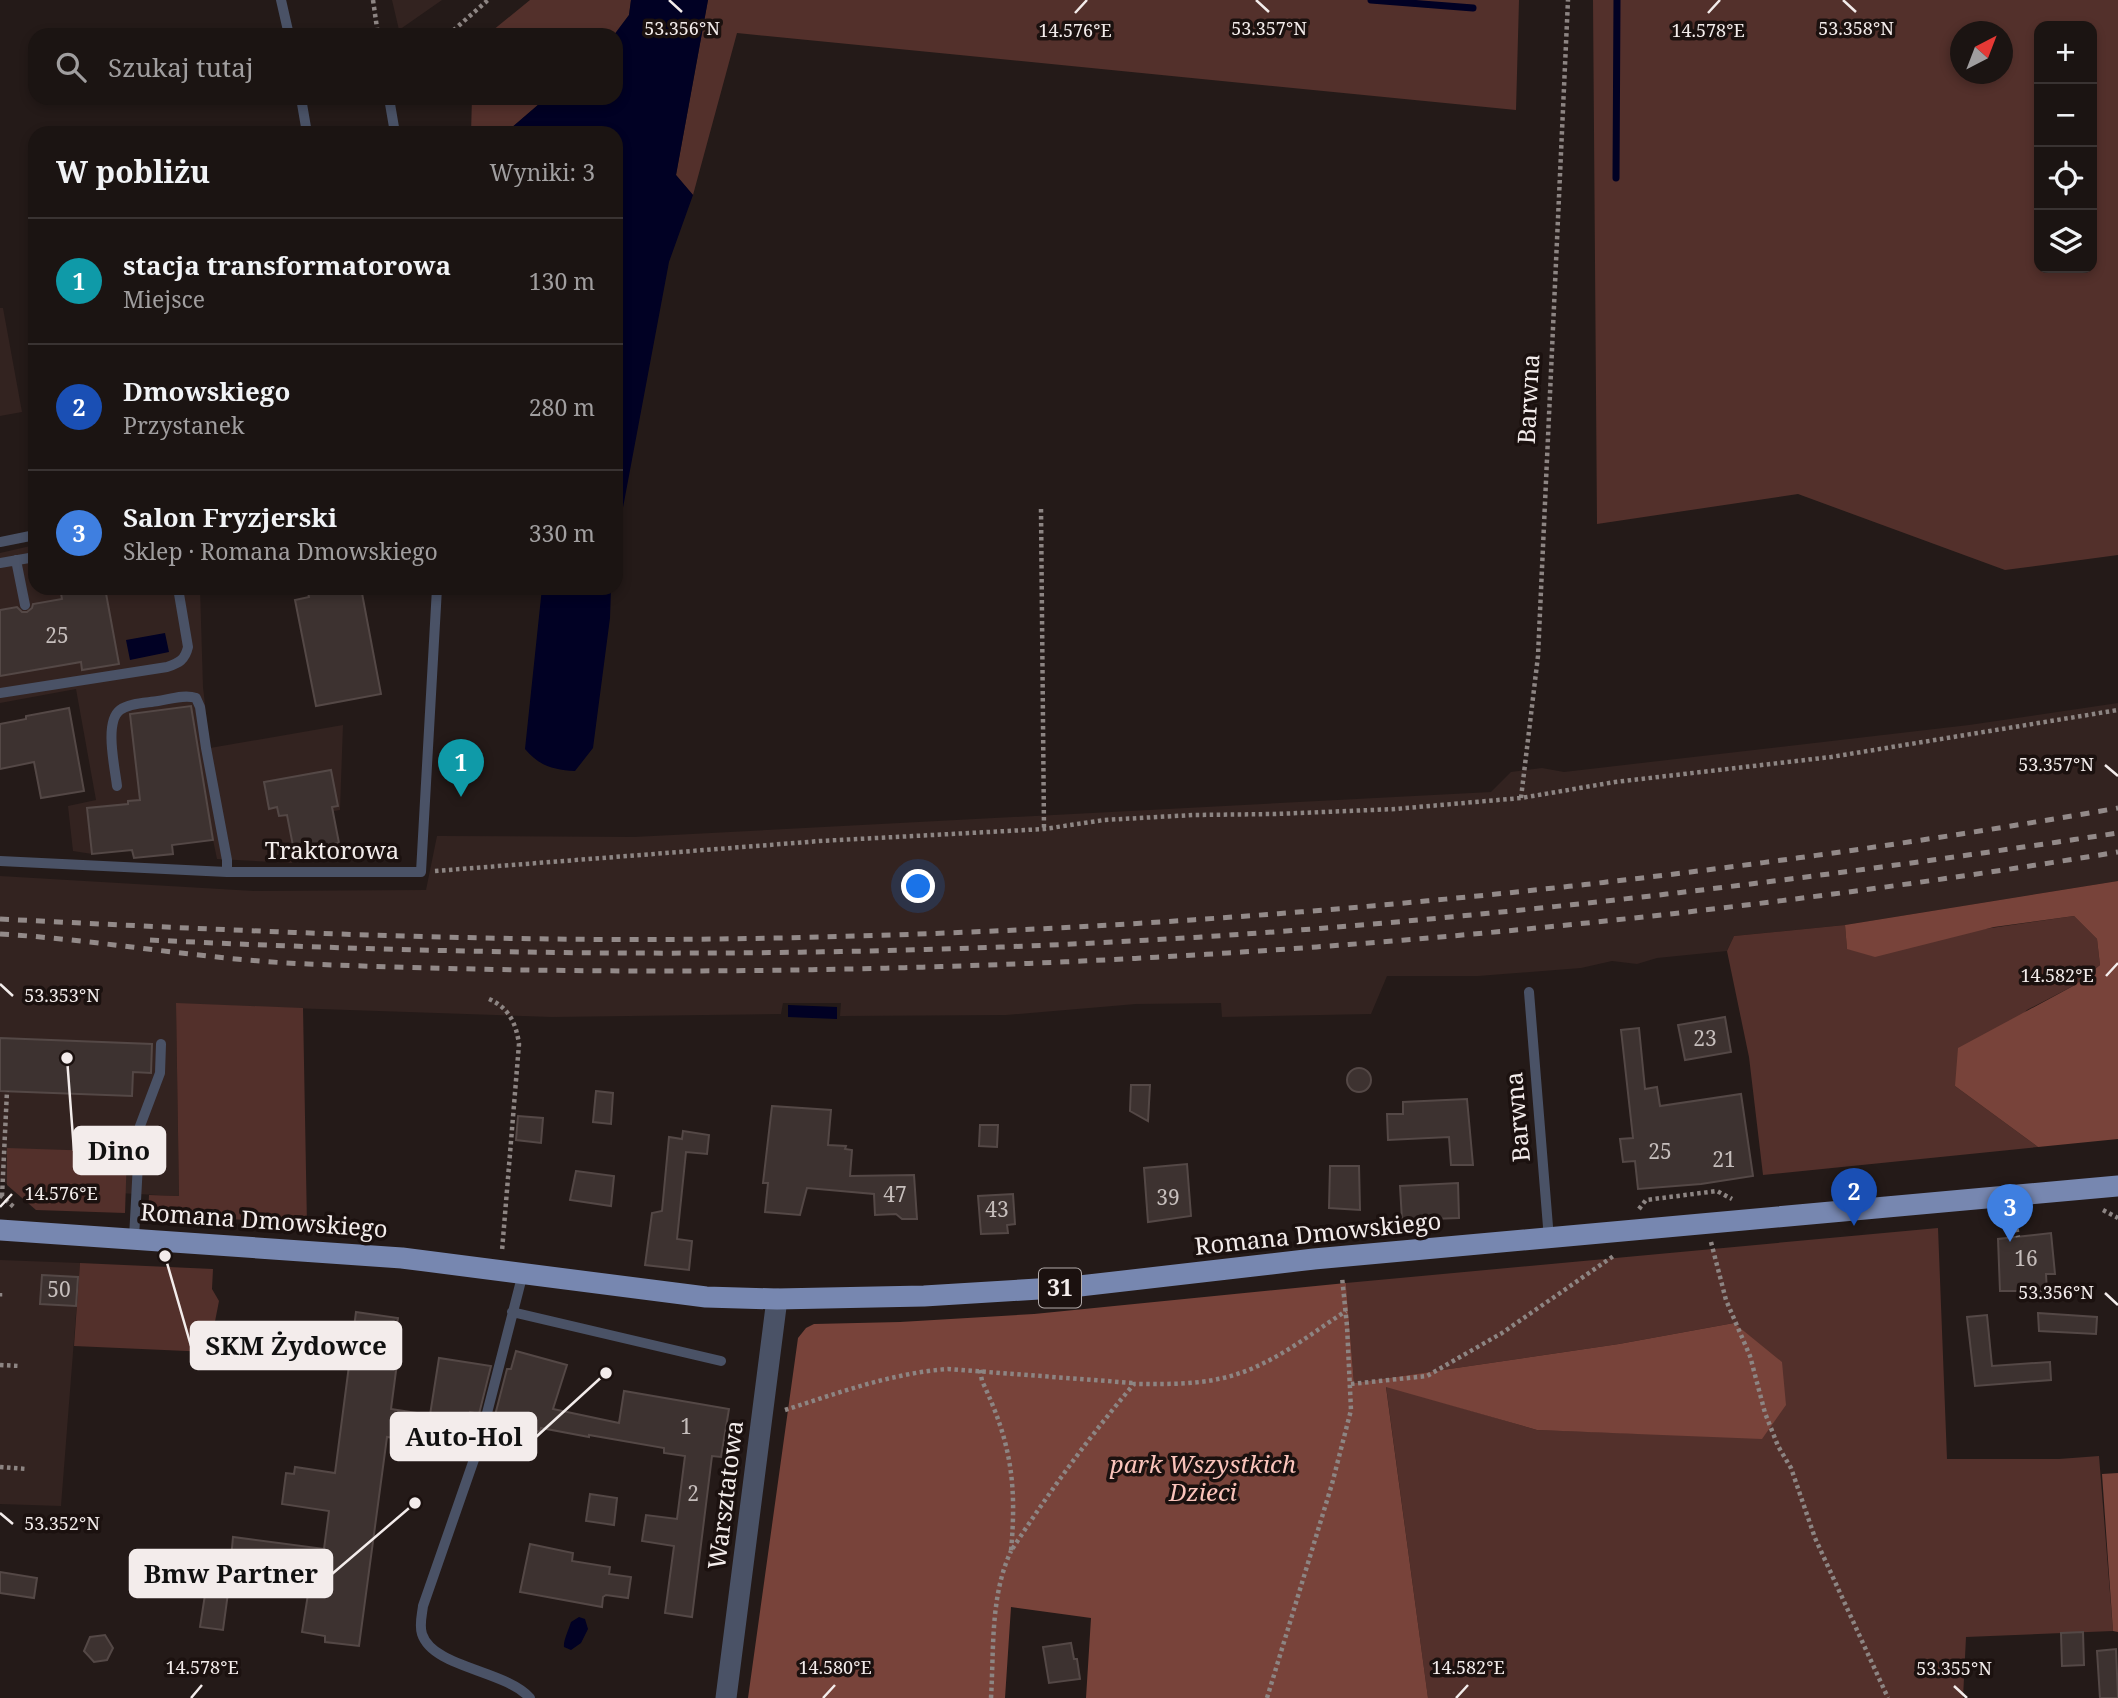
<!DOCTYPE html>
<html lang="pl">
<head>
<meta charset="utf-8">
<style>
  :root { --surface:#1b1412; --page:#241d1b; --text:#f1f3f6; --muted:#a09e9f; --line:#393332; --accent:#0b8043 }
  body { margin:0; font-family:"Noto Serif",serif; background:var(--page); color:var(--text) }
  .controls { position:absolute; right:21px; top:21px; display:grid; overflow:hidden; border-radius:14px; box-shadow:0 4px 10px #0003 }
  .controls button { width:63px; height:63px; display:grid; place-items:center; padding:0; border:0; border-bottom:2px solid var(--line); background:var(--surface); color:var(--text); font:35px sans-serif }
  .compass { position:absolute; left:1950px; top:21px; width:63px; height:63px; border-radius:50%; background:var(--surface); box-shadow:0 4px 10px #0003; rotate:42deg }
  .you { position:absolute; left:919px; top:887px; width:24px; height:24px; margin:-18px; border:5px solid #fff; border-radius:50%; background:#1a73e8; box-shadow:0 0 0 10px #1a73e833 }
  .badge { display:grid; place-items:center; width:46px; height:46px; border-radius:50%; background:var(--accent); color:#fff; font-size:23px; font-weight:700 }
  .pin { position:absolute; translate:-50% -58px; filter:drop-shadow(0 2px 4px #0008) }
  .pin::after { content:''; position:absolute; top:37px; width:24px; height:21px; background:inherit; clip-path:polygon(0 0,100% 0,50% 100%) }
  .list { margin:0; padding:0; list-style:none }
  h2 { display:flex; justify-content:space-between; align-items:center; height:91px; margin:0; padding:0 28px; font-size:30px }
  h2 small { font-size:23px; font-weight:400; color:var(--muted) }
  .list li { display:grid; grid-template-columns:46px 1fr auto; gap:21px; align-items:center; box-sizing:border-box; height:126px; padding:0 28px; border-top:2px solid var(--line) }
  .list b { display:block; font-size:26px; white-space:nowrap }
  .list p { margin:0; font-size:23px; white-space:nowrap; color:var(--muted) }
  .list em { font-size:23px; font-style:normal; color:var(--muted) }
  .icon { flex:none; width:38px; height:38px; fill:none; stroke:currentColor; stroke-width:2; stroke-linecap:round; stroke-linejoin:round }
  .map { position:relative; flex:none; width:2118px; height:1698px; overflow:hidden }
  .search { position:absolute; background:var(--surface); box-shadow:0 4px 10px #0003; left:28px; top:28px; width:595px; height:77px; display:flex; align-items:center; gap:18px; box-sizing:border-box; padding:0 24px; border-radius:21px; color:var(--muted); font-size:26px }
  .panel { position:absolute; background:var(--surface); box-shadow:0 4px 10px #0003; left:28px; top:126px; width:595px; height:469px; border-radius:21px }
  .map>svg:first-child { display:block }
  .built { fill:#332320 }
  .green { fill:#53302b; fill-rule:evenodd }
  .forest { fill:#78433a }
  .water { fill:#010124 }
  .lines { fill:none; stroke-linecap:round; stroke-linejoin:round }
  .stream { stroke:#010124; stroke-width:7 }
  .building { fill:#3d3230; stroke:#544846; stroke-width:2 }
  .path { stroke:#8d8583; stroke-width:4.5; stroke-dasharray:3.5 3.5; stroke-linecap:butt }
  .service { stroke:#4a5266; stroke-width:10 }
  .minor { stroke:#4a5266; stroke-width:21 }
  .primary { stroke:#7787b0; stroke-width:21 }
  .rail { stroke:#938a89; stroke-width:5; stroke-dasharray:9 9; stroke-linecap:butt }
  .ticks { fill:none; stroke:#f3eceb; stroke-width:2.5 }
  .labels { text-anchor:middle; stroke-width:7; stroke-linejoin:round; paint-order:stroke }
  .number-label { font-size:21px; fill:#c6bebc }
  .shield { fill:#1b110f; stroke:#b2aaa9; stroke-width:2 }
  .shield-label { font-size:23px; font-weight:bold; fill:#f3eceb }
  .street-label { font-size:24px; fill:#f3eceb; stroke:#1b110f }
  .park-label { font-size:24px; font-style:italic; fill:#fbc4bb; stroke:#1b110f }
  .ticks-label { font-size:18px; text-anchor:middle; fill:#f3eceb; stroke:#1b110f; stroke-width:7; stroke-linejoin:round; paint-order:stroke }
  .leader { fill:none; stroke:#f3eceb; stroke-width:2.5 }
  .callout-dot { fill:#f3eceb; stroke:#1b110f; stroke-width:2.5 }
  .callout { fill:#f3eceb; stroke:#f3eceb; stroke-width:2.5 }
  .callout-label { font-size:26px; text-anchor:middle; font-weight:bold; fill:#111 }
</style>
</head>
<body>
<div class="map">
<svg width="2118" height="1698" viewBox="0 0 2118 1698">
  <rect width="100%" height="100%" fill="#241a18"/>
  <path class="built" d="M392,0H442L399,30Z
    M0,308H3L22,412L0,416Z
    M35,545V588H200L203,687L210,748L343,725L340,810L290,819L292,863L217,859L213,840L172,845L173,854L134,858V850L92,854L73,851L68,806L96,800L76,689L0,703V553Z
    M2118,703V881L1845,925L1734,936L1727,951L1657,958L1637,964L1612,961L1581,968L1478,976H1387L1371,1014L1222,1017L1221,1003L1136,1004L1006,1015L840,1016L841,1003H783L781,1014L552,1017L176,1004L179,1196L12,1188L0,1179V876L254,891L426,890L437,836L634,837L1491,792L1511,772L1542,768L1564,772L1969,725Z
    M0,1260L80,1263L61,1506L0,1504Z"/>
  <path class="green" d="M530,0H631L629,15L614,35H487Z
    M708,0H1519L1516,110L737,33L693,195L676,175Z
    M1593,0H2118V555L2005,570L1798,494L1597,524ZM2039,26H2092V268H2039ZM1960,32H2002V74H1960Z
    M472,98H546L510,129V133H471Z
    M2074,916L2097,939L2100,965L2075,985L2027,1010L1955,1086L2038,1147L1763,1175L1749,1057L1727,951L1734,936L1845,925L1847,949Z
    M176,1003L303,1008L307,1225L194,1216H148L149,1195L179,1196Z
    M7,1148L127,1152L125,1213L36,1210L7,1185Z
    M1938,1228L1947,1459H2059L2099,1456L2113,1631L1966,1637L1963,1698H1428L1386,1386L1537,1430L1648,1434L1734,1323L1619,1344L1354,1383L1346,1283Z
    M80,1263L213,1269L212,1289L219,1301L209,1352L74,1346Z"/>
  <path class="forest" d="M2118,881V1139L2038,1147L1955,1086L1958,1048L2075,985L2100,965L2097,939L2074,916L1994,927L1875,957L1847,949L1845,925Z
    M1346,1283L1354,1383L1619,1344L1734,1323L1782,1362L1786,1405L1762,1439L1537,1430L1386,1387L1428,1698H1086L1091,1618L1011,1607L1005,1698H748L798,1338L806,1328L814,1324L900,1322L1034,1314Z
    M2118,1473V1632L2113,1631L2102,1474Z"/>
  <path class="water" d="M631,0H708L676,175L693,195L669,262L616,545V133H510V129L546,98H616V35H614L629,15Z
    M542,588H611L610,618L593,748L575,771C554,770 539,766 525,749Z
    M165,633L169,652L130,660L126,640Z
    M788,1005L837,1007V1019L788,1017Z
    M579,1617L585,1619L588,1629L581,1643L571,1650L564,1647C563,1641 569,1629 571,1622Z"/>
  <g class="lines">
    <path class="stream" d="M1371,0L1473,8
      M1616,178L1617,0"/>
  </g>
  <path class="building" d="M60,588H105L119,664L82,670L81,662L0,676V610L17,607L22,612H27L32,608L33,604L62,599Z
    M307,588H361L381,694L316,706L295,600L309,597Z
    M191,706L213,840L172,845L173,854L134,858L132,850L92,854L87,808L128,804V801L140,800L130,714Z
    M69,708L84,791L41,798L34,762L0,769V724L26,719V716Z
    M331,770L338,806L332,807L339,843L294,851L287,815L279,816L277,807L269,809L264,782Z
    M1725,1017L1731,1052L1685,1060L1678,1025Z
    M1639,1028L1645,1089L1657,1087L1660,1106L1741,1094L1753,1176L1701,1184L1638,1189L1635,1161L1623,1162L1620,1139L1633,1138L1621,1030Z
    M0,1038L152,1044L151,1073L133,1072L132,1096L0,1091Z
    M1347 1080a12 12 0 1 1 24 0a12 12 0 1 1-24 0Z
    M1131,1085H1150L1148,1121L1130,1111Z
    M596,1091L613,1093L611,1124L593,1122Z
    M1467,1099L1473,1165H1451L1449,1137L1388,1140L1387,1114H1403V1102Z
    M772,1106L831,1110L828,1145L846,1146L845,1149L852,1150L850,1176L914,1175L917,1219H902L896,1214L875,1215L874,1194L807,1188L800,1215L765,1212L768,1183H763Z
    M518,1116L543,1118L541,1143L516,1140Z
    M980,1125H998L997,1147L979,1146Z
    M683,1131L709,1135L707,1154L686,1152L677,1239L692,1241L689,1270L645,1265L652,1213L662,1211L669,1137L682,1139Z
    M1187,1164L1191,1216L1148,1222L1144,1168Z
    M1330,1166H1359L1360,1210L1329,1208Z
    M576,1171L614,1176L611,1206L570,1200Z
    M1458,1183L1459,1218L1402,1220L1400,1186Z
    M1013,1194L1015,1224L1007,1225L1008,1233L981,1234L978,1196Z
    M2051,1233L2055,1274H2046L2047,1291H2000L1998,1239Z
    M42,1275L78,1277L76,1306L40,1304Z
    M356,1312L398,1318L396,1332L401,1333L391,1409L430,1415L439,1358L491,1366L479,1414L470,1412L465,1448L387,1437L359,1646L325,1642V1636L302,1632L309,1588L230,1578L223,1630L200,1627L211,1556L231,1559L233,1537L324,1549L329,1511L282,1504L286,1473L294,1474L295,1467L335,1473Z
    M2038,1313L2097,1317L2096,1334L2039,1331Z
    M1987,1315L1992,1366L2050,1362L2051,1380L1975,1386L1967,1317Z
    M516,1351L567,1365L553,1409L619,1423L624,1391L729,1409L721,1457L712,1456L692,1617L665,1613L674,1546L642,1541L646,1515L677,1519L685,1456L664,1453V1448L589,1435V1437L541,1428L540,1432L494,1419L507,1369H511Z
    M590,1494L617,1498L614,1525L586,1521Z
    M530,1544L573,1553L572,1561L610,1567L609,1574L631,1577L628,1598L606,1595L603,1597L602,1607L520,1592Z
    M0,1572L37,1578L34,1598L0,1593Z
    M2083,1632L2084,1665L2062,1666L2061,1633Z
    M105,1635L113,1648L107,1660L94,1662L84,1651L90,1637Z
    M1071,1643L1074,1659H1077L1080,1679L1049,1683L1043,1647Z
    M2116,1649L2118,1698H2100L2097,1651Z"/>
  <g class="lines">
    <path class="path" d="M373,0L378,35
      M448,35L488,0
      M1041,509L1044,829
      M1521,798L1538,656L1568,0
      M435,871L820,841L1044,829L1104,820L1193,815L1276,814L1395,809L1521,798L1615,782L1831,757L2118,710
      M489,999C509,1008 516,1023 519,1044L502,1251
      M0,1195L15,1208
      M2,1196L7,1091
      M1639,1209L1646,1200L1717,1191L1732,1199
      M2103,1210L2118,1218
      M2014,1215L2018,1237
      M1711,1242L1726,1300L1750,1356L1765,1413L1778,1446L1791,1468L1815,1538L1888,1698
      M0,1293V1297
      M0,1365L20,1366
      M980,1370L982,1381C1011,1442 1017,1484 1011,1551C1049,1492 1089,1437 1134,1384C1165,1384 1197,1385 1227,1377C1271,1366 1309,1335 1346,1311
      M1351,1384L1427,1376L1502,1333L1615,1255
      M785,1410C838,1393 892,1373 948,1369L1133,1383
      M0,1467L26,1469
      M991,1698C994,1650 990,1596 1011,1551
      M1267,1698L1332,1484L1351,1410L1347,1326L1342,1277"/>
    <path class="service" d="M281,0L289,35
      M301,98L307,133
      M389,98L395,133
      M0,542L35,535
      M16,560L25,605
      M0,563L35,557
      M0,693L167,667C179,663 185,660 188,647L178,588
      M117,786C115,768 104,722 120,710C129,703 146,703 158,701C170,699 185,694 196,698L200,707L206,748L227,860V872
      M0,861L227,872H421L437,588
      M1529,992L1549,1239
      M134,1238L140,1126L160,1073L161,1044
      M523,1273L478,1448L423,1606C422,1615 419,1625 422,1634C433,1668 505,1670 530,1698
      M512,1312L721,1361"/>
    <path class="minor" d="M726,1698L777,1299"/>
    <path class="primary" d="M0,1230L402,1258L706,1297L777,1299L924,1296L1071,1287L1314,1259L2118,1186"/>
    <path class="rail" d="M0,919C238,931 477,942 715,939C1186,933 1654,889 2118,808
      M0,934C103,940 205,960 308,964C914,988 1519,950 2118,852
      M150,940C501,957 851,959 1201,937C1509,917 1814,879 2118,833"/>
  </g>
  <path class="ticks" d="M669,0L682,12M1256,0L1269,12M1843,0L1856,12M1075,13L1087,0M1708,13L1720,0M2105,765L2118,776M2106,976L2118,963M0,984L13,996M0,1207L12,1194M2105,1293L2118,1305M0,1513L13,1524M1954,1686L1967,1698M191,1698L202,1685M823,1698L835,1685M1456,1698L1468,1685"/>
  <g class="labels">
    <g class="number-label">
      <text x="57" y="643">25</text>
      <text x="1705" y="1046">23</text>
      <text x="1660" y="1159">25</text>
      <text x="1724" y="1167">21</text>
      <text x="895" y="1202">47</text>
      <text x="1168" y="1205">39</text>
      <text x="997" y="1217">43</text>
      <text x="2026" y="1266">16</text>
      <text x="59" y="1297">50</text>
      <text x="686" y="1434">1</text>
      <text x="693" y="1501">2</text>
    </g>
    <rect class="shield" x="1039" y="1268.5" width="42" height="39" rx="5"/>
    <g class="shield-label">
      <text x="1060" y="1296">31</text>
    </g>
    <g class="street-label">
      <text transform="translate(1529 399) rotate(-87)" y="8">Barwna</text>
      <text x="332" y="859">Traktorowa</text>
      <text transform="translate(1518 1117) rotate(-95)" y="8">Barwna</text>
      <text transform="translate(264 1221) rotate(4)" y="8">Romana Dmowskiego</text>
      <text transform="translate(1318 1234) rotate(-6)" y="8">Romana Dmowskiego</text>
      <text transform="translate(726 1495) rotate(-83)" y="8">Warsztatowa</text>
    </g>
    <g class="park-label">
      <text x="1203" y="1473">park Wszystkich<tspan x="1203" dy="28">Dzieci</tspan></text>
    </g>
  </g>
  <g class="ticks-label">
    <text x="682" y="35">53.356°N</text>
    <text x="1269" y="35">53.357°N</text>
    <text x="1856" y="35">53.358°N</text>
    <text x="1075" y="37">14.576°E</text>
    <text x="1708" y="37">14.578°E</text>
    <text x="2056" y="771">53.357°N</text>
    <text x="2057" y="982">14.582°E</text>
    <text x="62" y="1002">53.353°N</text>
    <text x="61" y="1200">14.576°E</text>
    <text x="2056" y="1299">53.356°N</text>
    <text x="62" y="1530">53.352°N</text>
    <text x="202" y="1674">14.578°E</text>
    <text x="835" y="1674">14.580°E</text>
    <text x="1468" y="1674">14.582°E</text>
    <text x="1954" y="1675">53.355°N</text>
  </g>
  <path class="leader" d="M67 1058L74 1151M165 1256L191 1346M606 1373L536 1437M415 1503L332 1574"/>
  <g class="callout-dot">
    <circle cx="67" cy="1058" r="7"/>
    <circle cx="165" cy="1256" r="7"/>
    <circle cx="606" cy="1373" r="7"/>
    <circle cx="415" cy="1503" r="7"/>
  </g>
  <g class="callout">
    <rect x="74" y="1127" width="91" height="47" rx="7"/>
    <rect x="191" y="1322" width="210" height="47" rx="7"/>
    <rect x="391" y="1413" width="145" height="47" rx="7"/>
    <rect x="130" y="1550" width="202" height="47" rx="7"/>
  </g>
  <g class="callout-label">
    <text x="119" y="1160">Dino</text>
    <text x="296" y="1355">SKM Żydowce</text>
    <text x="464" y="1446">Auto-Hol</text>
    <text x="231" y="1583">Bmw Partner</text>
  </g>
</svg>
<div class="controls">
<button>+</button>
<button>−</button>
<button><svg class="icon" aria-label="locate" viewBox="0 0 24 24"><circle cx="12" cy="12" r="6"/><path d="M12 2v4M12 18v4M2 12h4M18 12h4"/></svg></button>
<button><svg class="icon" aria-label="layers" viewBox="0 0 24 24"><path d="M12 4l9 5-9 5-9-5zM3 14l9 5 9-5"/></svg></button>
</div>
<svg class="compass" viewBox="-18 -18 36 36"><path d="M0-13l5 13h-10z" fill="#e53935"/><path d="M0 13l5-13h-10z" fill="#a09e9f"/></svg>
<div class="you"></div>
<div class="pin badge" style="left:461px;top:797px;background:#0f9aa8">1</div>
<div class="pin badge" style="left:1854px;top:1226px;background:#1a4fb4">2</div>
<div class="pin badge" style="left:2010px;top:1242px;background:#3f7fe0">3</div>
<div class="search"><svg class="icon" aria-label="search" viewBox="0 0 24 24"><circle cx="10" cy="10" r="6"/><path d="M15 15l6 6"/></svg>Szukaj tutaj</div>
<section class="panel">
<h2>W pobliżu<small>Wyniki: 3</small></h2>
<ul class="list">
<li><span class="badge" style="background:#0f9aa8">1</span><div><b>stacja transformatorowa</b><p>Miejsce</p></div><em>130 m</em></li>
<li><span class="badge" style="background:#1a4fb4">2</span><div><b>Dmowskiego</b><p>Przystanek</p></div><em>280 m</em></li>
<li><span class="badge" style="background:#3f7fe0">3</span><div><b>Salon Fryzjerski</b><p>Sklep · Romana Dmowskiego</p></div><em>330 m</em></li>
</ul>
</section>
</div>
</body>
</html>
